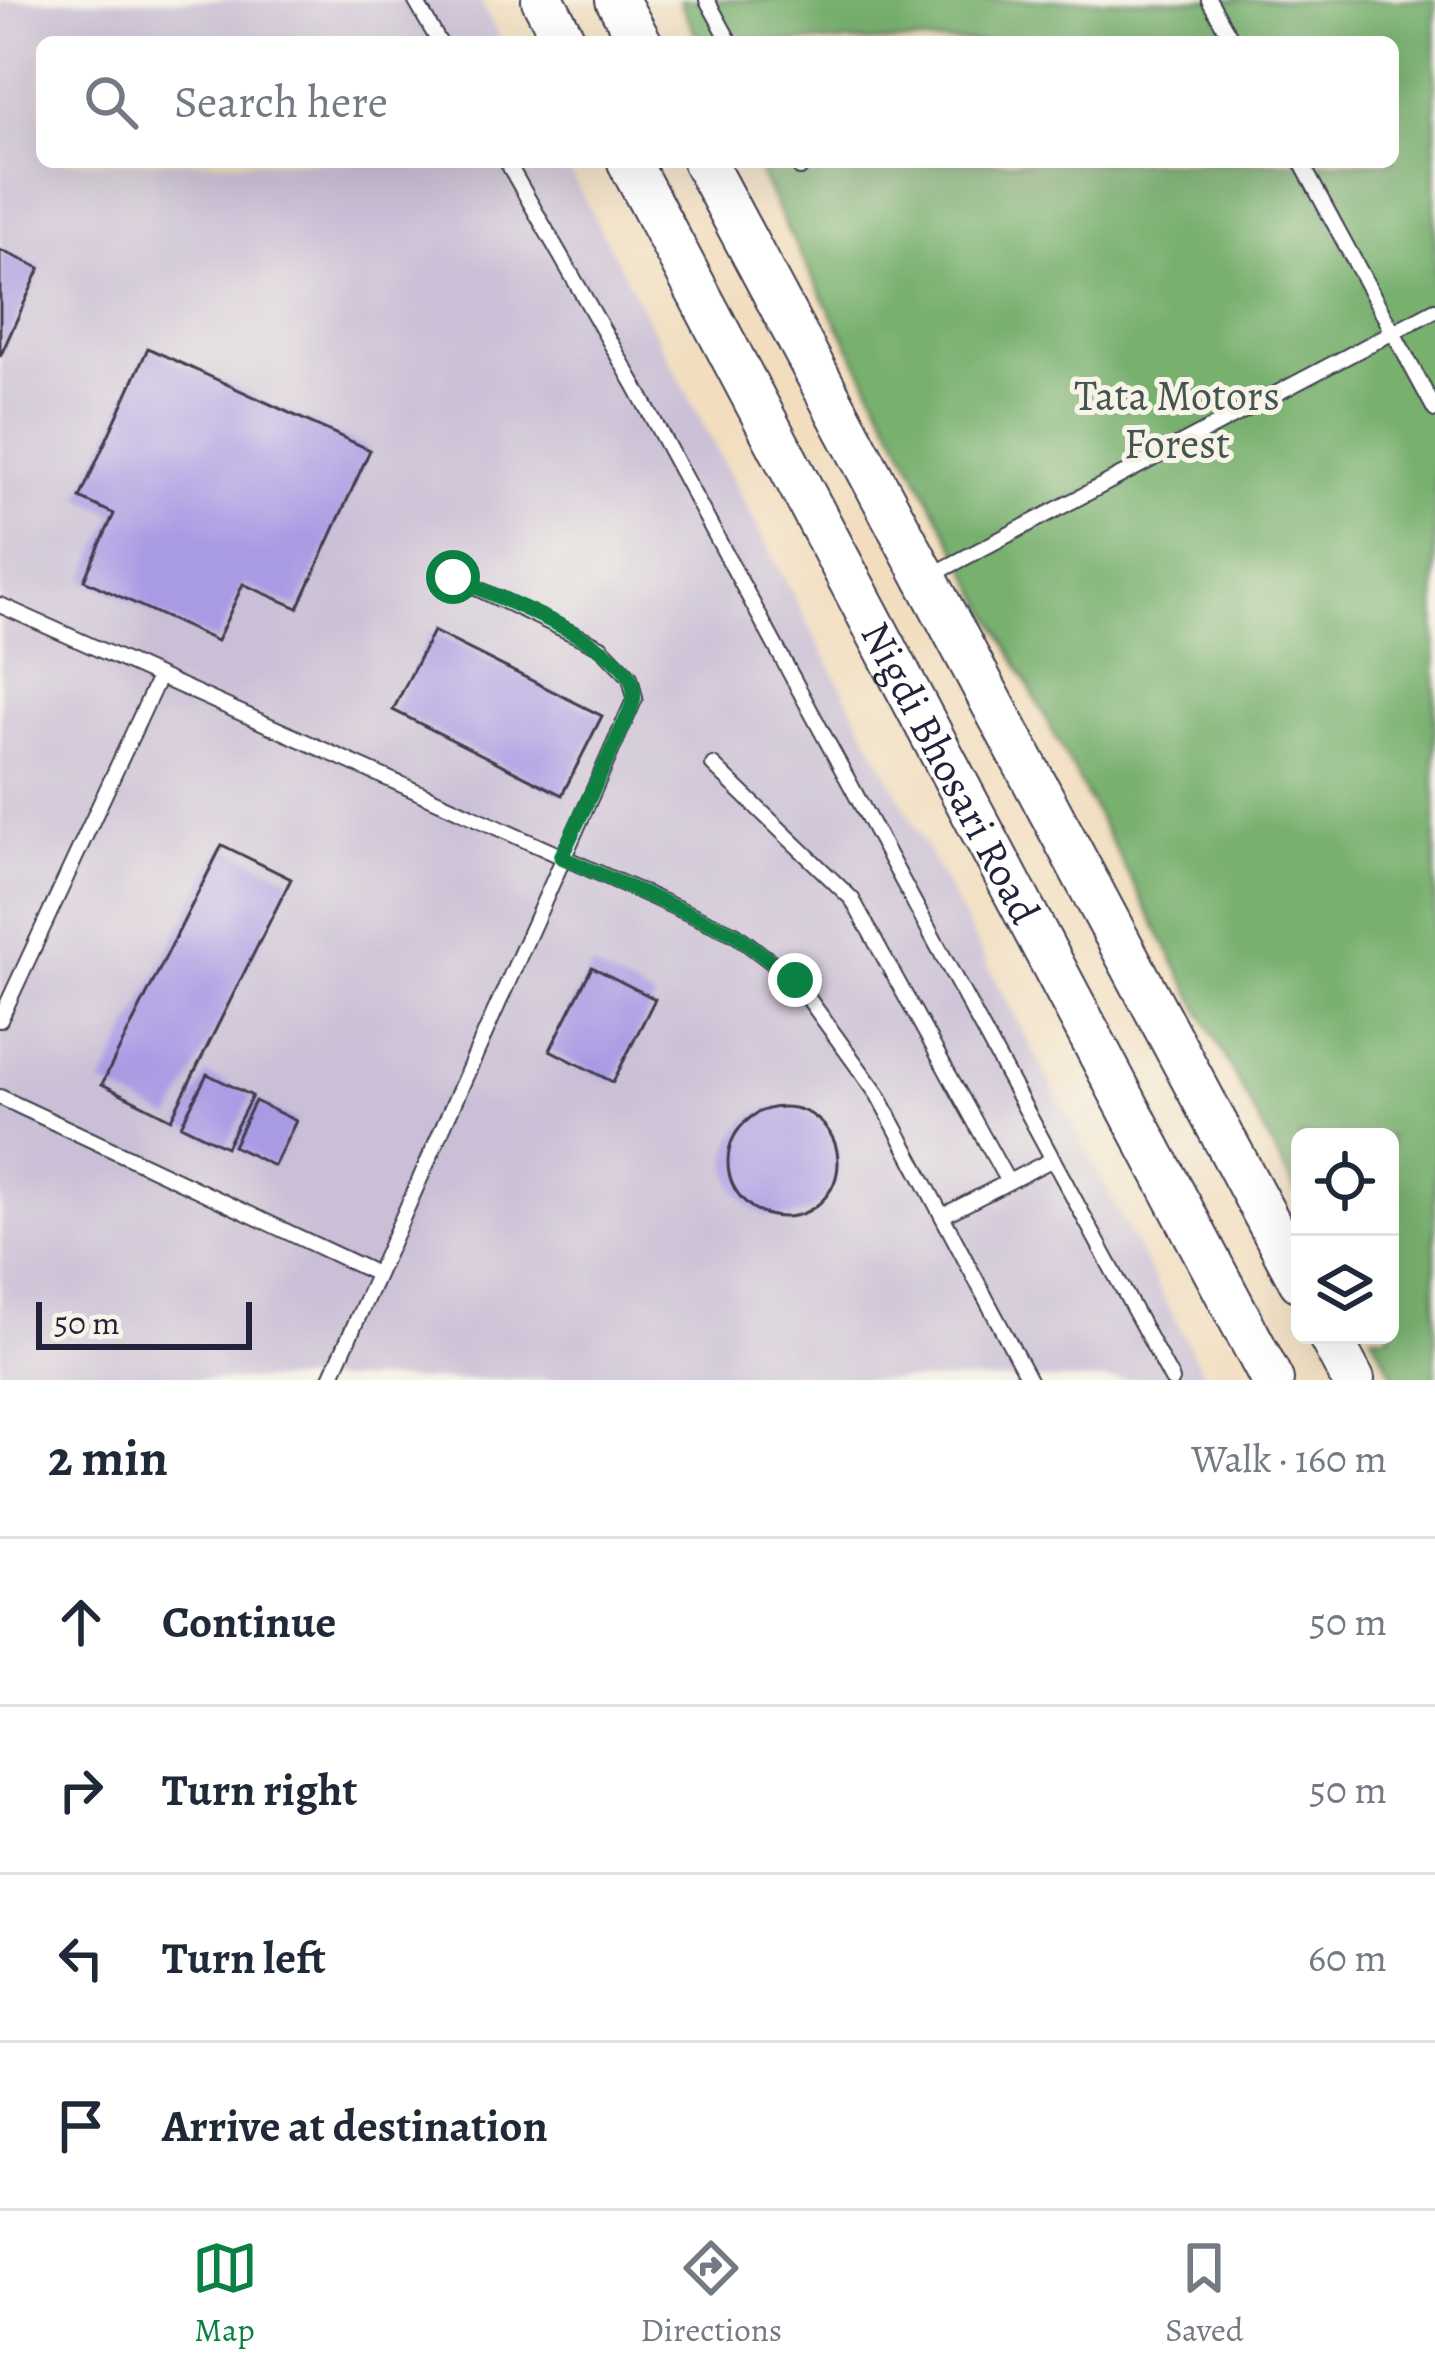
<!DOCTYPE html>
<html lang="en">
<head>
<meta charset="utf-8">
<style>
  :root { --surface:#fff; --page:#f2f2f3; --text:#1f2937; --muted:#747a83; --line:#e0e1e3; --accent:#0b8043 }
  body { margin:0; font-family:Alegreya,serif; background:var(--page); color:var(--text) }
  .controls { position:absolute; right:36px; bottom:36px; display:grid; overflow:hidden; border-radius:18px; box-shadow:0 12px 48px #0002 }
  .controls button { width:108px; height:108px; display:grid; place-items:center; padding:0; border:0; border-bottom:3px solid var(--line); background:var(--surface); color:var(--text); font:60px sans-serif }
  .scale { position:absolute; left:36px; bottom:30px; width:216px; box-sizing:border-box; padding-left:12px; border:6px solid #22223b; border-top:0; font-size:33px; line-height:42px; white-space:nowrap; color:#22223b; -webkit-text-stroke:9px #f7f3e8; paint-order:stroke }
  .stop { position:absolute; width:36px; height:36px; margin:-27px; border:9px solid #0b8043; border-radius:50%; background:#fff }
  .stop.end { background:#0b8043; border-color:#fff; box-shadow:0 3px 12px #0008 }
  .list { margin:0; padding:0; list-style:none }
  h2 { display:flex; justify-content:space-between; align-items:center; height:156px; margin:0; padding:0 48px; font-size:51px }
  h2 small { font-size:39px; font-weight:400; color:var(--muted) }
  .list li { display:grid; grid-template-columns:78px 1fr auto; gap:36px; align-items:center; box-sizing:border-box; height:168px; padding:0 48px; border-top:3px solid var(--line) }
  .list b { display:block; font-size:45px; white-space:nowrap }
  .list em { font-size:39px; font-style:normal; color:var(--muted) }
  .icon { flex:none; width:66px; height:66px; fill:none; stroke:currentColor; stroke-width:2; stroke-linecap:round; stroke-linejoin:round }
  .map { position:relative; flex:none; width:1435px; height:1380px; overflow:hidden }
  .search { position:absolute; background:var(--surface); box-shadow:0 12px 48px #0002; left:36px; right:36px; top:36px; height:132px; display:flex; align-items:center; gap:30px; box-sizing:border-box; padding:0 42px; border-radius:18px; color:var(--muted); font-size:45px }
  .sheet { height:828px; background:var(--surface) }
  nav { display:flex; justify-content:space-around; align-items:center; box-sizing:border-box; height:168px; border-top:3px solid var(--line); background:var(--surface); font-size:33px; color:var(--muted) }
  nav a { display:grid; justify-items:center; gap:6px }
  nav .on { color:var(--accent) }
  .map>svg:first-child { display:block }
  .industrial { fill:#cabfd6 }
  .forest { fill:#78b06e; stroke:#4d6954; stroke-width:3 }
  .building { fill:#a99ae4 }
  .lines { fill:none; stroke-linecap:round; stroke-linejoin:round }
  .lane-casing { stroke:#413e4f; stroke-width:18 }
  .primary-casing { stroke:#413e4f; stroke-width:46 }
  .lane { stroke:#fff; stroke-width:14 }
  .primary { stroke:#fff; stroke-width:42 }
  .route { stroke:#0b8043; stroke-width:15 }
  .labels { text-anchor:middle; stroke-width:10; stroke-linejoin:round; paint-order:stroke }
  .park-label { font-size:42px; fill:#44554f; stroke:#f7f3e8 }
  .street-label { font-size:42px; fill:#22223b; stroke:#f7f3e8 }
</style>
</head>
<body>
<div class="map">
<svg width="1435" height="1380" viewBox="0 0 1435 1380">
  <rect width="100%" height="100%" fill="#f7f3e8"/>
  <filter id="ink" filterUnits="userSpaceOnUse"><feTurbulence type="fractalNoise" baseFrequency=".00833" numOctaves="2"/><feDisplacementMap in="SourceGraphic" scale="24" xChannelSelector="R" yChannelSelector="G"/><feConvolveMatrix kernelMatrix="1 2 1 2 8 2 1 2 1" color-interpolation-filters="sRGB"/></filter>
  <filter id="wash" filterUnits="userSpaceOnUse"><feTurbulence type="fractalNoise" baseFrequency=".004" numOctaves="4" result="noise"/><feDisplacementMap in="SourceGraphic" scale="48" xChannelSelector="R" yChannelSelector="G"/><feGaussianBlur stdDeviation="2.7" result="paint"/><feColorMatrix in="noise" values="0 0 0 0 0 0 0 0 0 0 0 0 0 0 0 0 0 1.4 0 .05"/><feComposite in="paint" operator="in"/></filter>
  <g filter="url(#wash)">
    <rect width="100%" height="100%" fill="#f2debf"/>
    <path class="industrial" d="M0,0H480L502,42H42V162H565L1207,1380H0Z"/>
    <path class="forest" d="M679,0H1435V1380H1396L1372,1335H1390V1137H1300V1199L788,231L755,162H1393V42H699Z"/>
    <g id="blocks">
      <path class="building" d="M0,250L40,268L0,357Z
        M148,348L370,450L298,608L243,584L217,641L84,580L114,514L80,498Z
        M433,631L602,716L562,795L393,710Z
        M222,845L291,879L171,1119L102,1084Z
        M592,967L655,999L613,1082L550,1050Z
        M207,1074L252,1096L226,1147L181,1125Z
        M255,1101L296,1121L274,1166L233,1146Z
        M728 1162a55 55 0 1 1 110 0a55 55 0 1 1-110 0Z"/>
    </g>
  </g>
  <g filter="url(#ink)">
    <use href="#blocks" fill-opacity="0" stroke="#413e4f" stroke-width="3"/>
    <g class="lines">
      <defs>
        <path id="lane" d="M415,0L439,42
          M707,0L730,42
          M1209,0L1233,42
          M507,162L634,384L1172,1380
          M796,162L800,168
          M1301,162L1435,410
          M930,576L1435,310
          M0,605L735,934L795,980L878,1095L1029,1380
          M713,765L852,899L1008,1182
          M0,1020L159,677
          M0,1097L377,1274
          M942,1216L1053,1159
          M330,1380L635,698L630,677L601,647L453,577"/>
        <g id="primary">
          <path d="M543,0L565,42"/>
          <path d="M617,0L640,42"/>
          <path id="s1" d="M629,162L1272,1380"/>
          <path d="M704,162L1300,1281"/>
          <path d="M1329,1335L1353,1380"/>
        </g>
      </defs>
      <use href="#lane" class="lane-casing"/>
      <use href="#primary" class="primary-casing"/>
      <use href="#lane" class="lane"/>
      <use href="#primary" class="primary"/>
    </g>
  </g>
  <g class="lines" filter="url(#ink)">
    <path class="route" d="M453,577C493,596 615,641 631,680C637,694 633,703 628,716L561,857L735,934L795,980"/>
  </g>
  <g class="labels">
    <g class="park-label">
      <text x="1177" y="410">Tata Motors<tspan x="1177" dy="48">Forest</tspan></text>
    </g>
    <g class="street-label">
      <text dy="15" stroke="none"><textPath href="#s1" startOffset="690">Nigdi Bhosari Road</textPath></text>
    </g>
  </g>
</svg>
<div class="controls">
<button><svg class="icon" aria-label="locate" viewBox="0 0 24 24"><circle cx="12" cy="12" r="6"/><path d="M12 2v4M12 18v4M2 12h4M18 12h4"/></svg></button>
<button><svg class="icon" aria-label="layers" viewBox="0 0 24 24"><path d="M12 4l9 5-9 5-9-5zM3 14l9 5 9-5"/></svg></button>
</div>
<div class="scale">50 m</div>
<div class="stop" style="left:453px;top:577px"></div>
<div class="stop end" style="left:795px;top:980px"></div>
<div class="search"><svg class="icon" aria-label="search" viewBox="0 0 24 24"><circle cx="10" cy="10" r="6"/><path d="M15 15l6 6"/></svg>Search here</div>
</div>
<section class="sheet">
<h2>2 min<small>Walk · 160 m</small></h2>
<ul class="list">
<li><svg class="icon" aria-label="ahead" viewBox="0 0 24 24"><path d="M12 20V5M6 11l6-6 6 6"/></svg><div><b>Continue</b></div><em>50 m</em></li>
<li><svg class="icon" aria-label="right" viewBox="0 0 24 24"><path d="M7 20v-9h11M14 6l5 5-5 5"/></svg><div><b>Turn right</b></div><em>50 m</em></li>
<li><svg class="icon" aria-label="left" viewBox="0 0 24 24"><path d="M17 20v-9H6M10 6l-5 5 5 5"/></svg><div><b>Turn left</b></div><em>60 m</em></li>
<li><svg class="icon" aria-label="arrive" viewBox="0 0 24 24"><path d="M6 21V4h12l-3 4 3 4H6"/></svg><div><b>Arrive at destination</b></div></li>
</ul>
</section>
<nav>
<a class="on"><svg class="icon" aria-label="map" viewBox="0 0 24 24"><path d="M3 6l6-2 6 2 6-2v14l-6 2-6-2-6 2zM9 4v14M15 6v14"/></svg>Map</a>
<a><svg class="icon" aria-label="directions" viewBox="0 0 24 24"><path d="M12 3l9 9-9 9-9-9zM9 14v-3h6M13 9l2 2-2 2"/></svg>Directions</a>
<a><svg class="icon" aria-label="saved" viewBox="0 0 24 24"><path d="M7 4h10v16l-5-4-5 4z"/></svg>Saved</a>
</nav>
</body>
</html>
